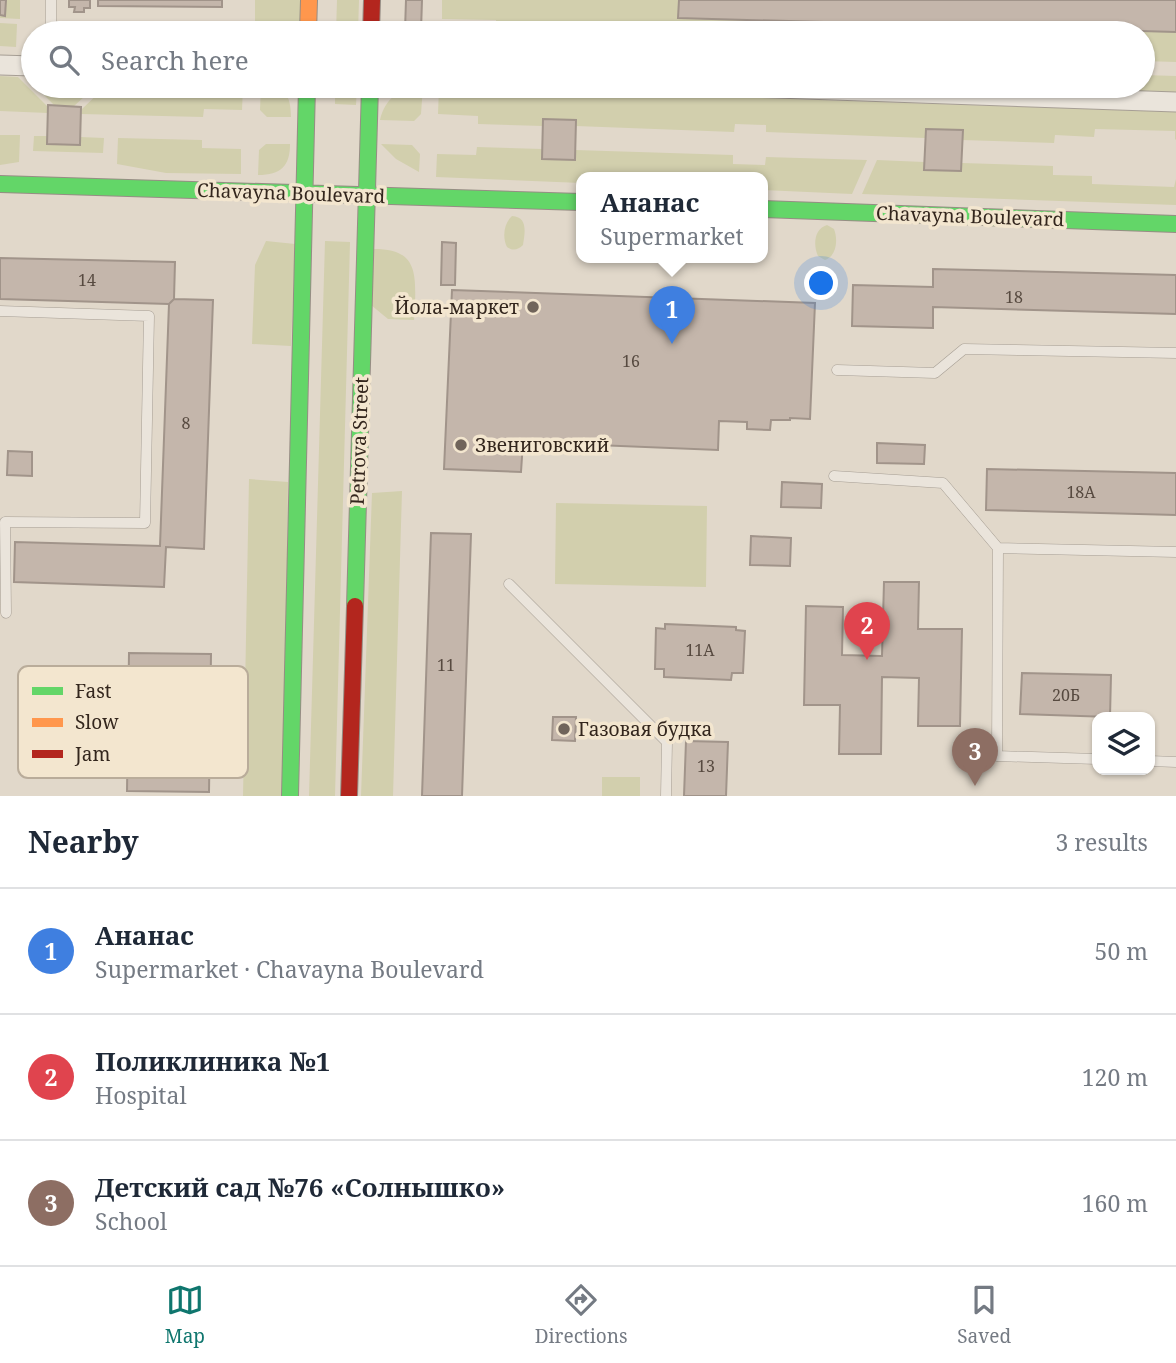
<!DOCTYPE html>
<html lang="en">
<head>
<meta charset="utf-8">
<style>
  :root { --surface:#fff; --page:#f6f6f7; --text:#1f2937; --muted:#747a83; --line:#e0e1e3; --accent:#0f766e }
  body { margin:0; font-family:"Noto Serif",serif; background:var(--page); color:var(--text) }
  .controls { position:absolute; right:21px; bottom:21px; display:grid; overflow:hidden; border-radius:14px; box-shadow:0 2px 5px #0004 }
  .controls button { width:63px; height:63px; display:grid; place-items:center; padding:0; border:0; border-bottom:2px solid var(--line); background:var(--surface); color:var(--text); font:35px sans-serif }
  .you { position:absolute; left:822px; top:284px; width:24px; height:24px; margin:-18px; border:5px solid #fff; border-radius:50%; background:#1a73e8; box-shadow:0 0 0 10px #1a73e833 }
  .badge { display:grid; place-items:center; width:46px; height:46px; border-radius:50%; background:var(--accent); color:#fff; font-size:23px; font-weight:700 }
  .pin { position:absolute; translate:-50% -58px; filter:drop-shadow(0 2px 4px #0008) }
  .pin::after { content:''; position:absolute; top:37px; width:24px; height:21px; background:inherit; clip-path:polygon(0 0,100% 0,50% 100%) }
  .popup { position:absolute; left:576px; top:172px; width:192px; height:91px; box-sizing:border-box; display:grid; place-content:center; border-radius:14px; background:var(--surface); filter:drop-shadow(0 2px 5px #0005); font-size:23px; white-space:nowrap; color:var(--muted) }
  .popup b { font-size:26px; color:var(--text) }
  .popup::after { content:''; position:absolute; left:50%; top:100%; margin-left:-14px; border:14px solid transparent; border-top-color:var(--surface) }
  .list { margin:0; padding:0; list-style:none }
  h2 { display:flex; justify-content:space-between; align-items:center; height:91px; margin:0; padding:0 28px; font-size:30px }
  h2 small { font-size:23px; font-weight:400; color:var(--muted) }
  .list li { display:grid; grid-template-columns:46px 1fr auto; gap:21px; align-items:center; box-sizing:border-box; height:126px; padding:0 28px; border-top:2px solid var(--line) }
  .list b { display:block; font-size:26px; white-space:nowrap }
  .list p { margin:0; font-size:23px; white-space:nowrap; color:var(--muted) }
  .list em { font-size:23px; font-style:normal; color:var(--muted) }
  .icon { flex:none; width:38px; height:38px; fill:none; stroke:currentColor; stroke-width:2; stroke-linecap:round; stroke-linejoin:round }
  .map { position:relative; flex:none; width:1176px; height:796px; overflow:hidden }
  .search { position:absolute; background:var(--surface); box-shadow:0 2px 5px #0004; left:21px; right:21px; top:21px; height:77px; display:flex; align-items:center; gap:18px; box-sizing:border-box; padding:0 24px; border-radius:38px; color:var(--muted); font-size:26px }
  .sheet { height:469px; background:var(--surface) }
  nav { display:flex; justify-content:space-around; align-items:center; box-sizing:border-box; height:98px; border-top:2px solid var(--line); background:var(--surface); font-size:19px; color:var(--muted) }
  nav a { display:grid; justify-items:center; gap:4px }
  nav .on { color:var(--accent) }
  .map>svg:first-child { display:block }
  .green { fill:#d2cfad }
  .building { fill:#c4b6ab; stroke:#a1948a; stroke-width:2 }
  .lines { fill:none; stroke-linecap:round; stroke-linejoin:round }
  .lane-casing { stroke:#a69e94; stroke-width:11 }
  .street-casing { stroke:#a69e94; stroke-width:21 }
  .fast-casing { stroke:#968d84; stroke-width:18 }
  .slow-casing { stroke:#968d84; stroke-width:18 }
  .jam-casing { stroke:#968d84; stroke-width:18 }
  .lane { stroke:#eae4db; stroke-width:10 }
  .street { stroke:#eae4db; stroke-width:19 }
  .fast { stroke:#63d668; stroke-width:16 }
  .slow { stroke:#ff974d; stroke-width:16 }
  .jam { stroke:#b3261e; stroke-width:16 }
  .poi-dot { fill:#70645a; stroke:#f3e6cf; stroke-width:2.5 }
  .labels { text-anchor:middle; stroke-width:7; stroke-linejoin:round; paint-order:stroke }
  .number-label { font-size:16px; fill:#574a40 }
  .street-label { font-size:19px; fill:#33261d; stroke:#f3e6cf }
  .poi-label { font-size:19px; fill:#33261d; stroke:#f3e6cf; text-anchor:start }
  .key { fill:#f3e6cf; stroke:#b9ac9a; stroke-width:2 }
  .key-label { font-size:19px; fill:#33261d }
</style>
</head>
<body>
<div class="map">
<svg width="1176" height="796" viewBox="0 0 1176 796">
  <rect width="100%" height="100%" fill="#e1d8ca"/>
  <path class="green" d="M0,0H20V19L0,18Z
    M255,0H300V33H255Z
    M337,0H359L358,33H336Z
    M442,0H679L678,17L1176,32V62L1143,61V33H497L496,20L442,19Z
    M0,23L17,24L16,47L0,46Z
    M1143,75L1176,76V94L947,86H1143Z
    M0,76L18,77L48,107V113L0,111Z
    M35,86H96L74,106H55Z
    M106,86H243L242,110L204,109L203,117L81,114L82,109Z
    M261,86C284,86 291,94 291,117H267L260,110Z
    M335,86H357L356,105L335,104Z
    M423,86L421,114L414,121L380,120C385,98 401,87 423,86Z
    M439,87L1176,112V140L1175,139V131L1095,129L1094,137L1055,135L1054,143L962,140V130L926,129L925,138L766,132V125L735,124L734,132L576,126V120L544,119L543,126L478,124V116L438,114Z
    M0,135H20L19,162L0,165Z
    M34,136H47V144L80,145V137L104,138L103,153L33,151Z
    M118,138L202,140V148L241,149V174L166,173L117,164Z
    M266,144H290C290,166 281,175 258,175L259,150Z
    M381,144L412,145L420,154L419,172L396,159Z
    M477,147L542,149V159L575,150L733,155V164L765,165L766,157L867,160L852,194L763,190V178H581V183L436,177L437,154L476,155Z
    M877,160L924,162V169L961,171L962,163L1053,166V175L1092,176V184L1174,187L1176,179V205L862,194Z
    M512,216C528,217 525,232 523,245C518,250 513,251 507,247C502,237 504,223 512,216Z
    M827,225L834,229C838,239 837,256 825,260L818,256C813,245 814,229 827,225Z
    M266,241L295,244L291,346L252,344L255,265Z
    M325,241L350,242L335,796H309Z
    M374,249C416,249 416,271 415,306L402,305V311L415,312L414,320L388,319L371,305Z
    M249,479L288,482L284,796H243Z
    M402,491L393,796H361L372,493Z
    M556,503L707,506L706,587L555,584Z
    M602,777H640V796H602Z"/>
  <path class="building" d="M0,0H6L5,16L0,15Z
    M69,0H90V8H84V12H74L75,7H69Z
    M98,0H222V7L98,6Z
    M406,0H422L421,31L405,30Z
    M679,0H1176V32L678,18Z
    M48,105L81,107L80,145L47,144Z
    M543,119L576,120L575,160L542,159Z
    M926,129L963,130L961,171L924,170Z
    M442,242L456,243L455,285H441Z
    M0,258L175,262L174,299L169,304L0,299Z
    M933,269L1176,275V314L933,307V328L852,326L853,285L933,287Z
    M452,290L815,303L810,419L790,418V420H771L770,430L747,429V422L719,421L718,450L523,442L521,472L444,469Z
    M174,299L213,300L204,549L166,547L164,587L14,582L15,542L160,546L169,304Z
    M877,443L925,445L924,464L877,463Z
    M8,451L32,452V476L7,475Z
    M987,469L1176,473V515L986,510Z
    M782,482L822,484L821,508L781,507Z
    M431,533L471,534L462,796H422Z
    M751,536L791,538L790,566L750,565Z
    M884,582H919L918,629H962L960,726H918L919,678L882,677L881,754H839L840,705H804L806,606L843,607L842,655L882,656Z
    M665,624L736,627V630L745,631L743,673H732L731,680L664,677V669H655L656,628L665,629Z
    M129,653L211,654L209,792L127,791Z
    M1022,673L1111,675L1110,717L1020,714Z
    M553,717H576L575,741L552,740Z
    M686,741L728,742L726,796H684Z"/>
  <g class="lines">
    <defs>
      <path id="lane" d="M51,33V0
        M0,311L149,316L145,523L5,522L6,613
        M837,370L935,373L964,349L1176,353
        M834,476L943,483L998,548L997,756L1097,759
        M998,548L1176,552
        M509,584L667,742L666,796
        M1150,761L1176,762"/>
      <path id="street" d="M0,65L33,66
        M720,86L1176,102"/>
      <path id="fast" d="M0,184L581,202
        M763,209L1176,224
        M355,606L370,86
        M290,796L307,86"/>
      <path id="slow" d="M308,33L309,0"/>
      <path id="jam" d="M371,33L372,0
        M349,796L355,606"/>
    </defs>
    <use href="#lane" class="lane-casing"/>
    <use href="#street" class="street-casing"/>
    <use href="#fast" class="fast-casing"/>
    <use href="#slow" class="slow-casing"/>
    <use href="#jam" class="jam-casing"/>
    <use href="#lane" class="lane"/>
    <use href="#street" class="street"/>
    <use href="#fast" class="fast"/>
    <use href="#slow" class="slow"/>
    <use href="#jam" class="jam"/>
  </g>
  <g class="poi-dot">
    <circle cx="533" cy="307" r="7"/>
    <circle cx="461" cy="445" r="7"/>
    <circle cx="564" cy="729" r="7"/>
  </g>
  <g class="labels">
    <g class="number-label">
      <text x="87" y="286">14</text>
      <text x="1014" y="303">18</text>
      <text x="631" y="367">16</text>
      <text x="186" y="429">8</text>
      <text x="1081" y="498">18А</text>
      <text x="700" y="656">11А</text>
      <text x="446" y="671">11</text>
      <text x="1066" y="701">20Б</text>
      <text x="706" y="772">13</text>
    </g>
    <g class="street-label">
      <text transform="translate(291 193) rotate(2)" y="7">Chavayna Boulevard</text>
      <text transform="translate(970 216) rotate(2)" y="7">Chavayna Boulevard</text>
      <text transform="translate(359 441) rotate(-88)" y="7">Petrova Street</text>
    </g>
    <g class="poi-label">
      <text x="519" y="314" text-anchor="end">Йола-маркет</text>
      <text x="475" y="452">Звениговский</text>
      <text x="578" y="736">Газовая будка</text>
    </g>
  </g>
  <rect x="18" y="666" width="230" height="112" rx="10" class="key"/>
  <rect x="32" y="687" width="31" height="8" fill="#63d668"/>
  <rect x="32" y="718" width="31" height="9" fill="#ff974d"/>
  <rect x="32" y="750" width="31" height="8" fill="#b3261e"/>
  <g class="key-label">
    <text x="75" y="698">Fast</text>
    <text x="75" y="729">Slow</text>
    <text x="75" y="761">Jam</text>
  </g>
</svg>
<div class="controls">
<button><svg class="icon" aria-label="layers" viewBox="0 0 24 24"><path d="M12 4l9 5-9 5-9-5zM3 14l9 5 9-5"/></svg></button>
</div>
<div class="you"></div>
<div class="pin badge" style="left:672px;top:344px;background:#3f7fe0">1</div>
<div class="popup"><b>Ананас</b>Supermarket</div>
<div class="pin badge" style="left:867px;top:660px;background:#e0444e">2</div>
<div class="pin badge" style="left:975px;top:786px;background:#8d6e63">3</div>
<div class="search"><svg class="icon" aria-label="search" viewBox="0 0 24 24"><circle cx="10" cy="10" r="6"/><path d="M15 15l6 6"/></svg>Search here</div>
</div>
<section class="sheet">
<h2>Nearby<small>3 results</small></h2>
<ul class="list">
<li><span class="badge" style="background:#3f7fe0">1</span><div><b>Ананас</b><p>Supermarket · Chavayna Boulevard</p></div><em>50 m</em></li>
<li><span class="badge" style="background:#e0444e">2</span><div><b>Поликлиника №1</b><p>Hospital</p></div><em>120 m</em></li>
<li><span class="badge" style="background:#8d6e63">3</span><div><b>Детский сад №76 «Солнышко»</b><p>School</p></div><em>160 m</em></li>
</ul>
</section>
<nav>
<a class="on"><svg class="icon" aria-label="map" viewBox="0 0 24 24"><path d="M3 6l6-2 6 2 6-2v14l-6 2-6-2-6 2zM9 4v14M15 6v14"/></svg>Map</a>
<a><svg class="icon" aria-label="directions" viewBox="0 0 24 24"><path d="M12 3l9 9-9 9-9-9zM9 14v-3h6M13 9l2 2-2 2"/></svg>Directions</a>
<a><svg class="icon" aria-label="saved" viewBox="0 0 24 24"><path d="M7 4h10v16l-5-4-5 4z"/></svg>Saved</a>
</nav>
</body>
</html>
